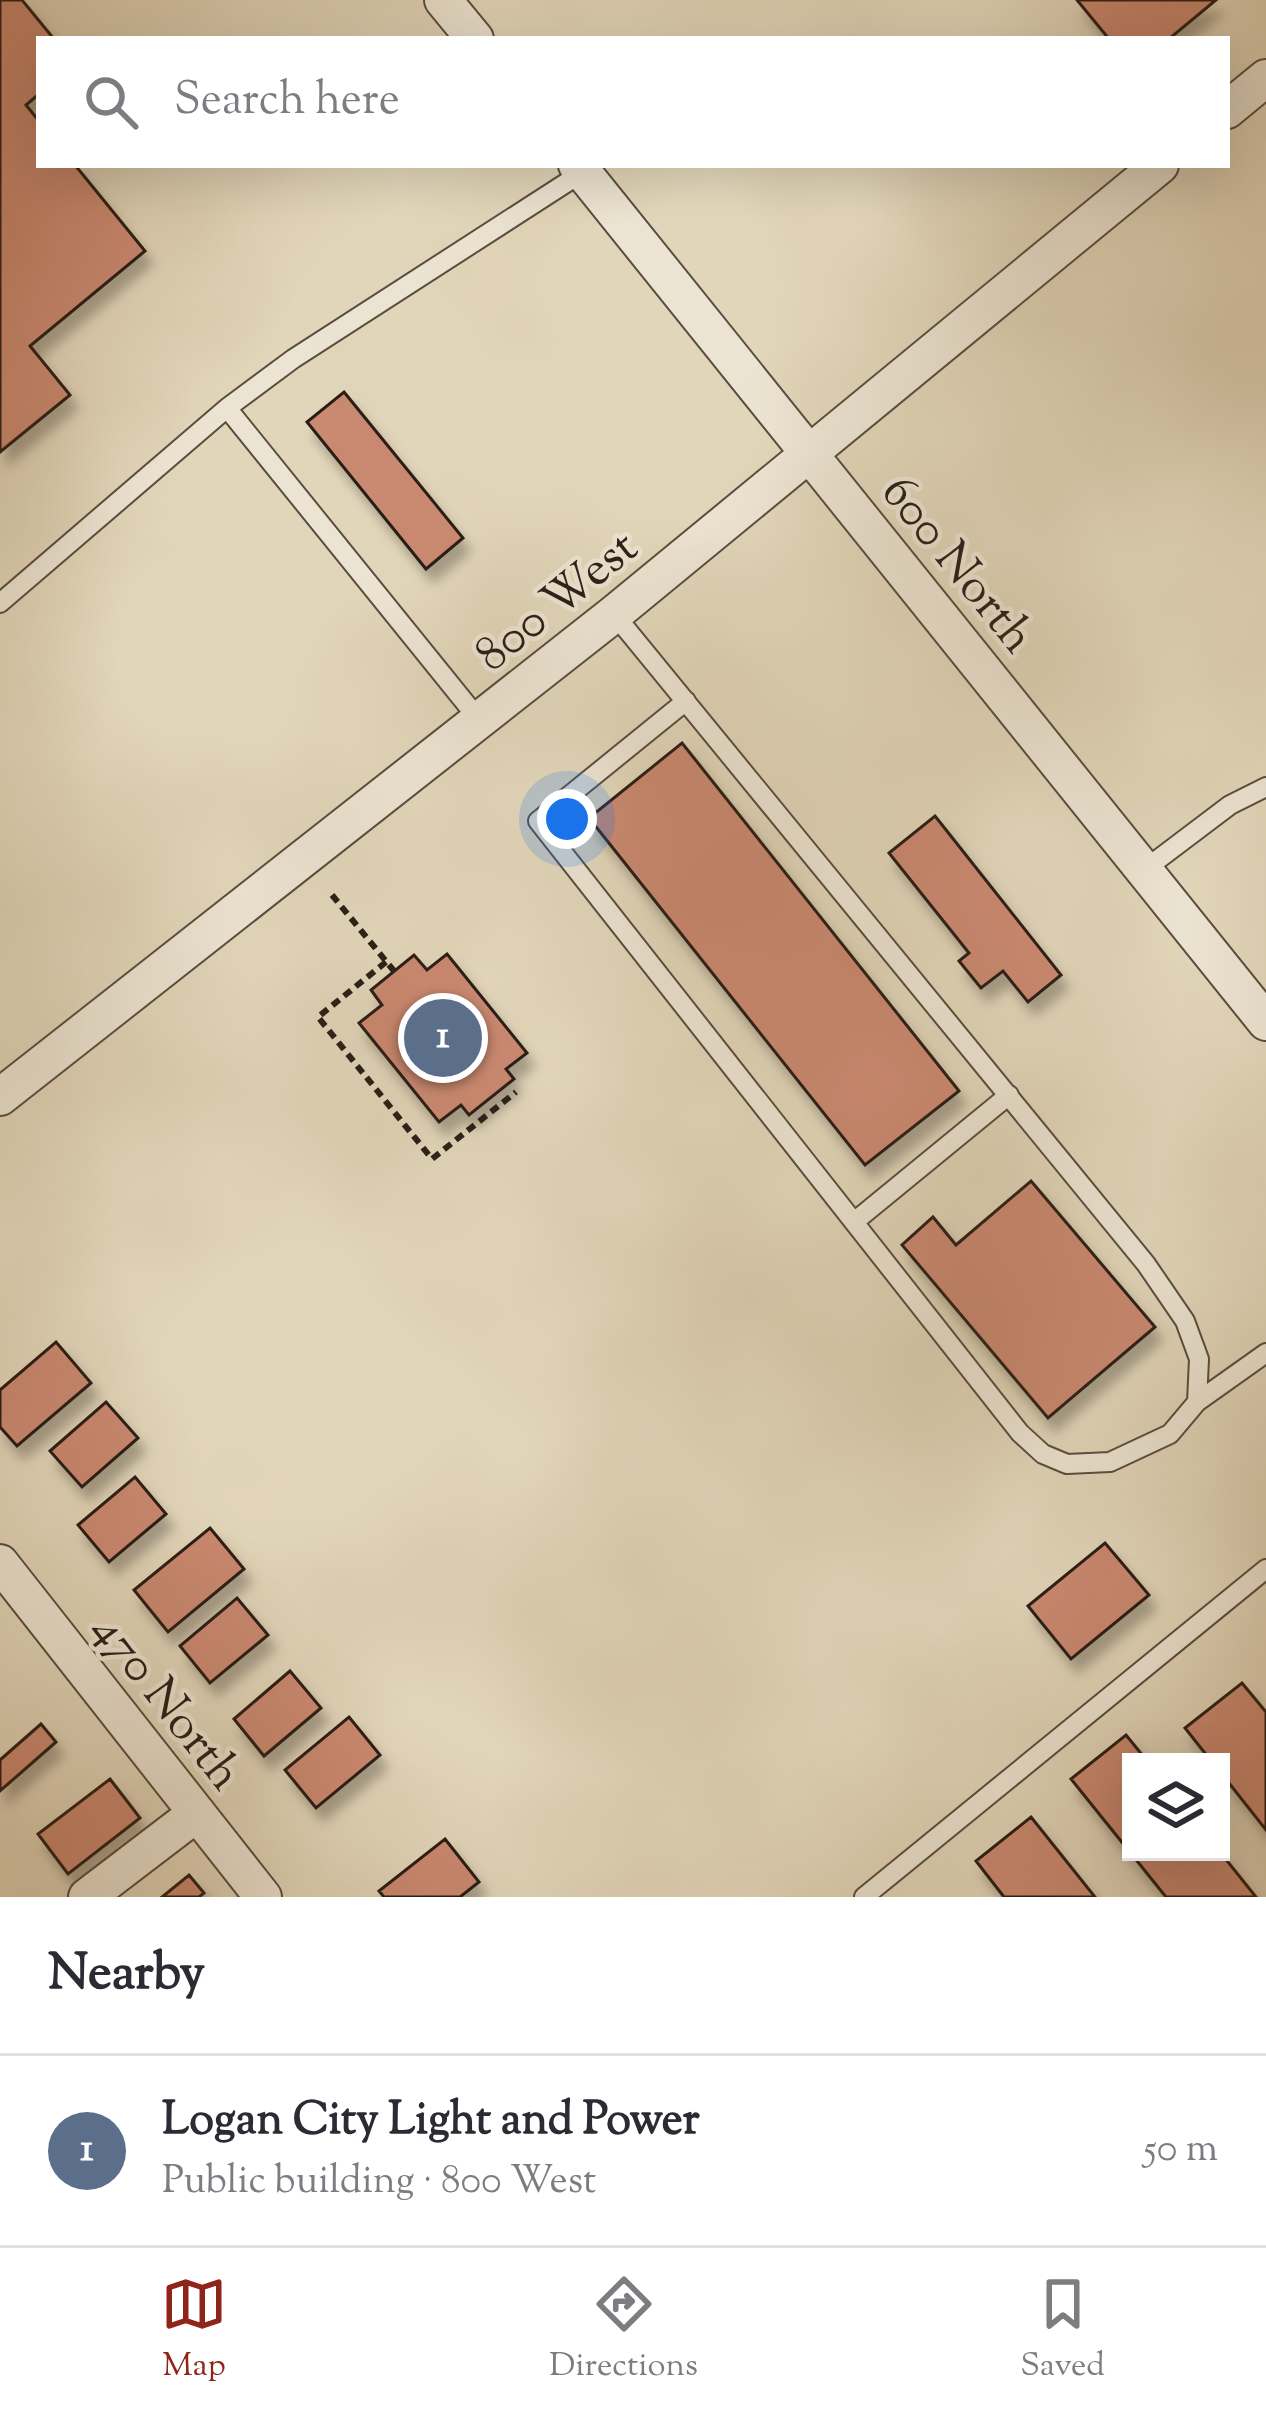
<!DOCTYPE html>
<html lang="en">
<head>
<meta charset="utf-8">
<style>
  :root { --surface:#fff; --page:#f2f2f3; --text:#2b2b33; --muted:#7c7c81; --line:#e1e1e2; --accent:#8f2418 }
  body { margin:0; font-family:"Sorts Mill Goudy",serif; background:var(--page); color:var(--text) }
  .controls { position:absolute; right:36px; bottom:36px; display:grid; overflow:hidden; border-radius:0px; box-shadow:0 12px 48px #0002 }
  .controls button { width:108px; height:108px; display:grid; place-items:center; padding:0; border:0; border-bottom:3px solid var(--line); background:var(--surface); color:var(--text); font:60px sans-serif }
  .you { position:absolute; left:567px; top:819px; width:42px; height:42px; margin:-30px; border:9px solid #fff; border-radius:50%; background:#1a73e8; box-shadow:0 0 0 18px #1a73e833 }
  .badge { display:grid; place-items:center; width:78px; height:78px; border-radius:50%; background:var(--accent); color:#fff; font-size:39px; font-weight:700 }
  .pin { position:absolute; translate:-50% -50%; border:6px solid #fff; box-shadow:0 3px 12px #0006 }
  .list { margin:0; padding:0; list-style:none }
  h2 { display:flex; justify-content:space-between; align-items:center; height:156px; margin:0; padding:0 48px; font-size:51px }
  h2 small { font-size:39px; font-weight:400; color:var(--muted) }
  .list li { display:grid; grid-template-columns:78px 1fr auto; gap:36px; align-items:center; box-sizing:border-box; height:192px; padding:0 48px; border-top:3px solid var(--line) }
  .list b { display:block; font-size:45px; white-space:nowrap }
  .list p { margin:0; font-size:39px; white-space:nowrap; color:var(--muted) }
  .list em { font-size:39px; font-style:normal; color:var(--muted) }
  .icon { flex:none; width:66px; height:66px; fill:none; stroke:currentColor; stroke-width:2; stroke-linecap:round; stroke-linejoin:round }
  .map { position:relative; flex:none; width:1266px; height:1897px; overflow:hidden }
  .search { position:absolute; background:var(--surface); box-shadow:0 12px 48px #0002; left:36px; right:36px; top:36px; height:132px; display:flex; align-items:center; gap:30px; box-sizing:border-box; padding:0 42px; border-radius:0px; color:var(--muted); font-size:45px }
  .sheet { height:348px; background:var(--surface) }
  nav { display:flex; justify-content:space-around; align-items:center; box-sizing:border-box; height:168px; border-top:3px solid var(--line); background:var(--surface); font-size:33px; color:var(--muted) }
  nav a { display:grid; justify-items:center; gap:6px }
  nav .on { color:var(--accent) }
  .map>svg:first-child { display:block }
  .building { fill:#ca8971; stroke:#2b1f17; stroke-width:3; filter:url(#shadow) }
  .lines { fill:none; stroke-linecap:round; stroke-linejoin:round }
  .service-casing { stroke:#594d40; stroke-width:22 }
  .minor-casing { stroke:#594d40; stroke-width:40 }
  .path { stroke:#2b1f17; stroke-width:6; stroke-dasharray:9 6; stroke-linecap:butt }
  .service { stroke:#ece4d2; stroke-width:18 }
  .minor { stroke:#ece4d2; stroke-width:36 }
  .labels { text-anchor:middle; stroke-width:9; stroke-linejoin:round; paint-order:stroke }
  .street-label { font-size:48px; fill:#2b1f17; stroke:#ece4d2 }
</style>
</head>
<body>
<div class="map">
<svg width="1266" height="1897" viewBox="0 0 1266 1897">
  <defs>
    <filter id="shadow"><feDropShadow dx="7" dy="13" stdDeviation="6" flood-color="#0004"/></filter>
  </defs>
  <rect width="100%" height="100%" fill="#e2d6ba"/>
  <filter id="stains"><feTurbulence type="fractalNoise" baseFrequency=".00167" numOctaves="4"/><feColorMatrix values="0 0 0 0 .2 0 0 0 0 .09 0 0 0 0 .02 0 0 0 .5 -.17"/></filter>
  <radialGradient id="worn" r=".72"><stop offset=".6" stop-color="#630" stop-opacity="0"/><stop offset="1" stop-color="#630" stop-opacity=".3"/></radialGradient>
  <path class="building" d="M0,0H22L54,39H39V94L26,105L39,121V165H75L145,251L30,346L70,395L0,452Z
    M1077,0H1216L1169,39H1109Z
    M344,392L463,538L426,569L307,422Z
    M682,743L959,1091L865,1165L589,818Z
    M935,816L1061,975L1028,1002L1003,971L981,988L959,961L969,953L889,853Z
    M447,954L527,1053L506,1069L514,1079L469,1115L461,1105L439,1122L359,1023L382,1005L371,990L414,955L427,970Z
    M1031,1181L1155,1327L1048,1418L902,1245L933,1217L956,1245Z
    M56,1342L91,1383L17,1446L0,1427V1390Z
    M106,1402L138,1438L82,1487L50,1451Z
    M135,1477L166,1514L109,1562L78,1525Z
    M210,1528L244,1569L168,1632L134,1590Z
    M1105,1543L1149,1595L1071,1659L1028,1606Z
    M237,1598L268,1635L210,1683L180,1646Z
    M290,1671L321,1708L264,1756L234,1719Z
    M1242,1683L1266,1712V1830L1221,1773V1762H1212L1185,1728Z
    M349,1717L380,1755L316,1808L285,1770Z
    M41,1724L56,1742L0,1791V1760Z
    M1126,1735L1148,1762H1131V1852H1220L1256,1897H1166L1071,1779Z
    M110,1779L140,1818L68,1874L38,1834Z
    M1031,1817L1095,1897H1004L976,1861Z
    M445,1839L479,1882L460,1897H384L379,1891Z
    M189,1875L204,1893L199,1897H162Z"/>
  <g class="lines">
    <defs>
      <path id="service" d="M227,408L480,721
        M0,603L227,408L293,359L583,172
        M614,614L1146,1264L1185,1321L1199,1359L1197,1402L1170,1434L1110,1462L1067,1464L1043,1454L1020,1433L538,821L686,701
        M1144,870L1230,805L1266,787
        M854,1222L1009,1095
        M1197,1402L1266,1353
        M864,1897L1266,1569"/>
      <path id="minor" d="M443,0L475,39
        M1227,110L1266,78
        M577,165L1266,1022
        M0,1097L614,614L1160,165
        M0,1563L263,1897
        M87,1897L197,1813"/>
    </defs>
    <use href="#service" class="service-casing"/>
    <use href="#minor" class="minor-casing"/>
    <path class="path" d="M332,895L394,971
      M386,962L318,1017L432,1159L516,1092"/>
    <use href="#service" class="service"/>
    <use href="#minor" class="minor"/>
  </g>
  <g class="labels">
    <g class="street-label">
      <text transform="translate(960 563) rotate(51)" y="17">600 North</text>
      <text transform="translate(555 599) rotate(-39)" y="17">800 West</text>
      <text transform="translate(169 1700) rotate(52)" y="17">470 North</text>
    </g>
  </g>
  <rect width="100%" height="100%" filter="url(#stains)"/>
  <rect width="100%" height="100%" fill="url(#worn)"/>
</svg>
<div class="controls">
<button><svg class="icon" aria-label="layers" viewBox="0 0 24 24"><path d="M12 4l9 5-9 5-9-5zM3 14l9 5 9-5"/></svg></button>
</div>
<div class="you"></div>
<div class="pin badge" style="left:443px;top:1038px;background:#5c6f8a">1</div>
<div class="search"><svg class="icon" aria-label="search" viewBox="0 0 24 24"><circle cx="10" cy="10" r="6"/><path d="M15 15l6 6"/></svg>Search here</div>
</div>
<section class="sheet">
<h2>Nearby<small></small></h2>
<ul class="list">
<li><span class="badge" style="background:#5c6f8a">1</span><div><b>Logan City Light and Power</b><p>Public building · 800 West</p></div><em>50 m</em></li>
</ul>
</section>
<nav>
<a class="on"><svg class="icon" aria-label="map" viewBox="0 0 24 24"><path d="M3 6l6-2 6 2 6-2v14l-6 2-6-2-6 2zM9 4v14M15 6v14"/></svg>Map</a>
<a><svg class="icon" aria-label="directions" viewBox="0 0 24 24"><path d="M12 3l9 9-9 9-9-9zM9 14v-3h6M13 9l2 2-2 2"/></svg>Directions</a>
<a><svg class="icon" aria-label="saved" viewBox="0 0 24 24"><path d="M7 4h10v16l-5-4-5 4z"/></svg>Saved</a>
</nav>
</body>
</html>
